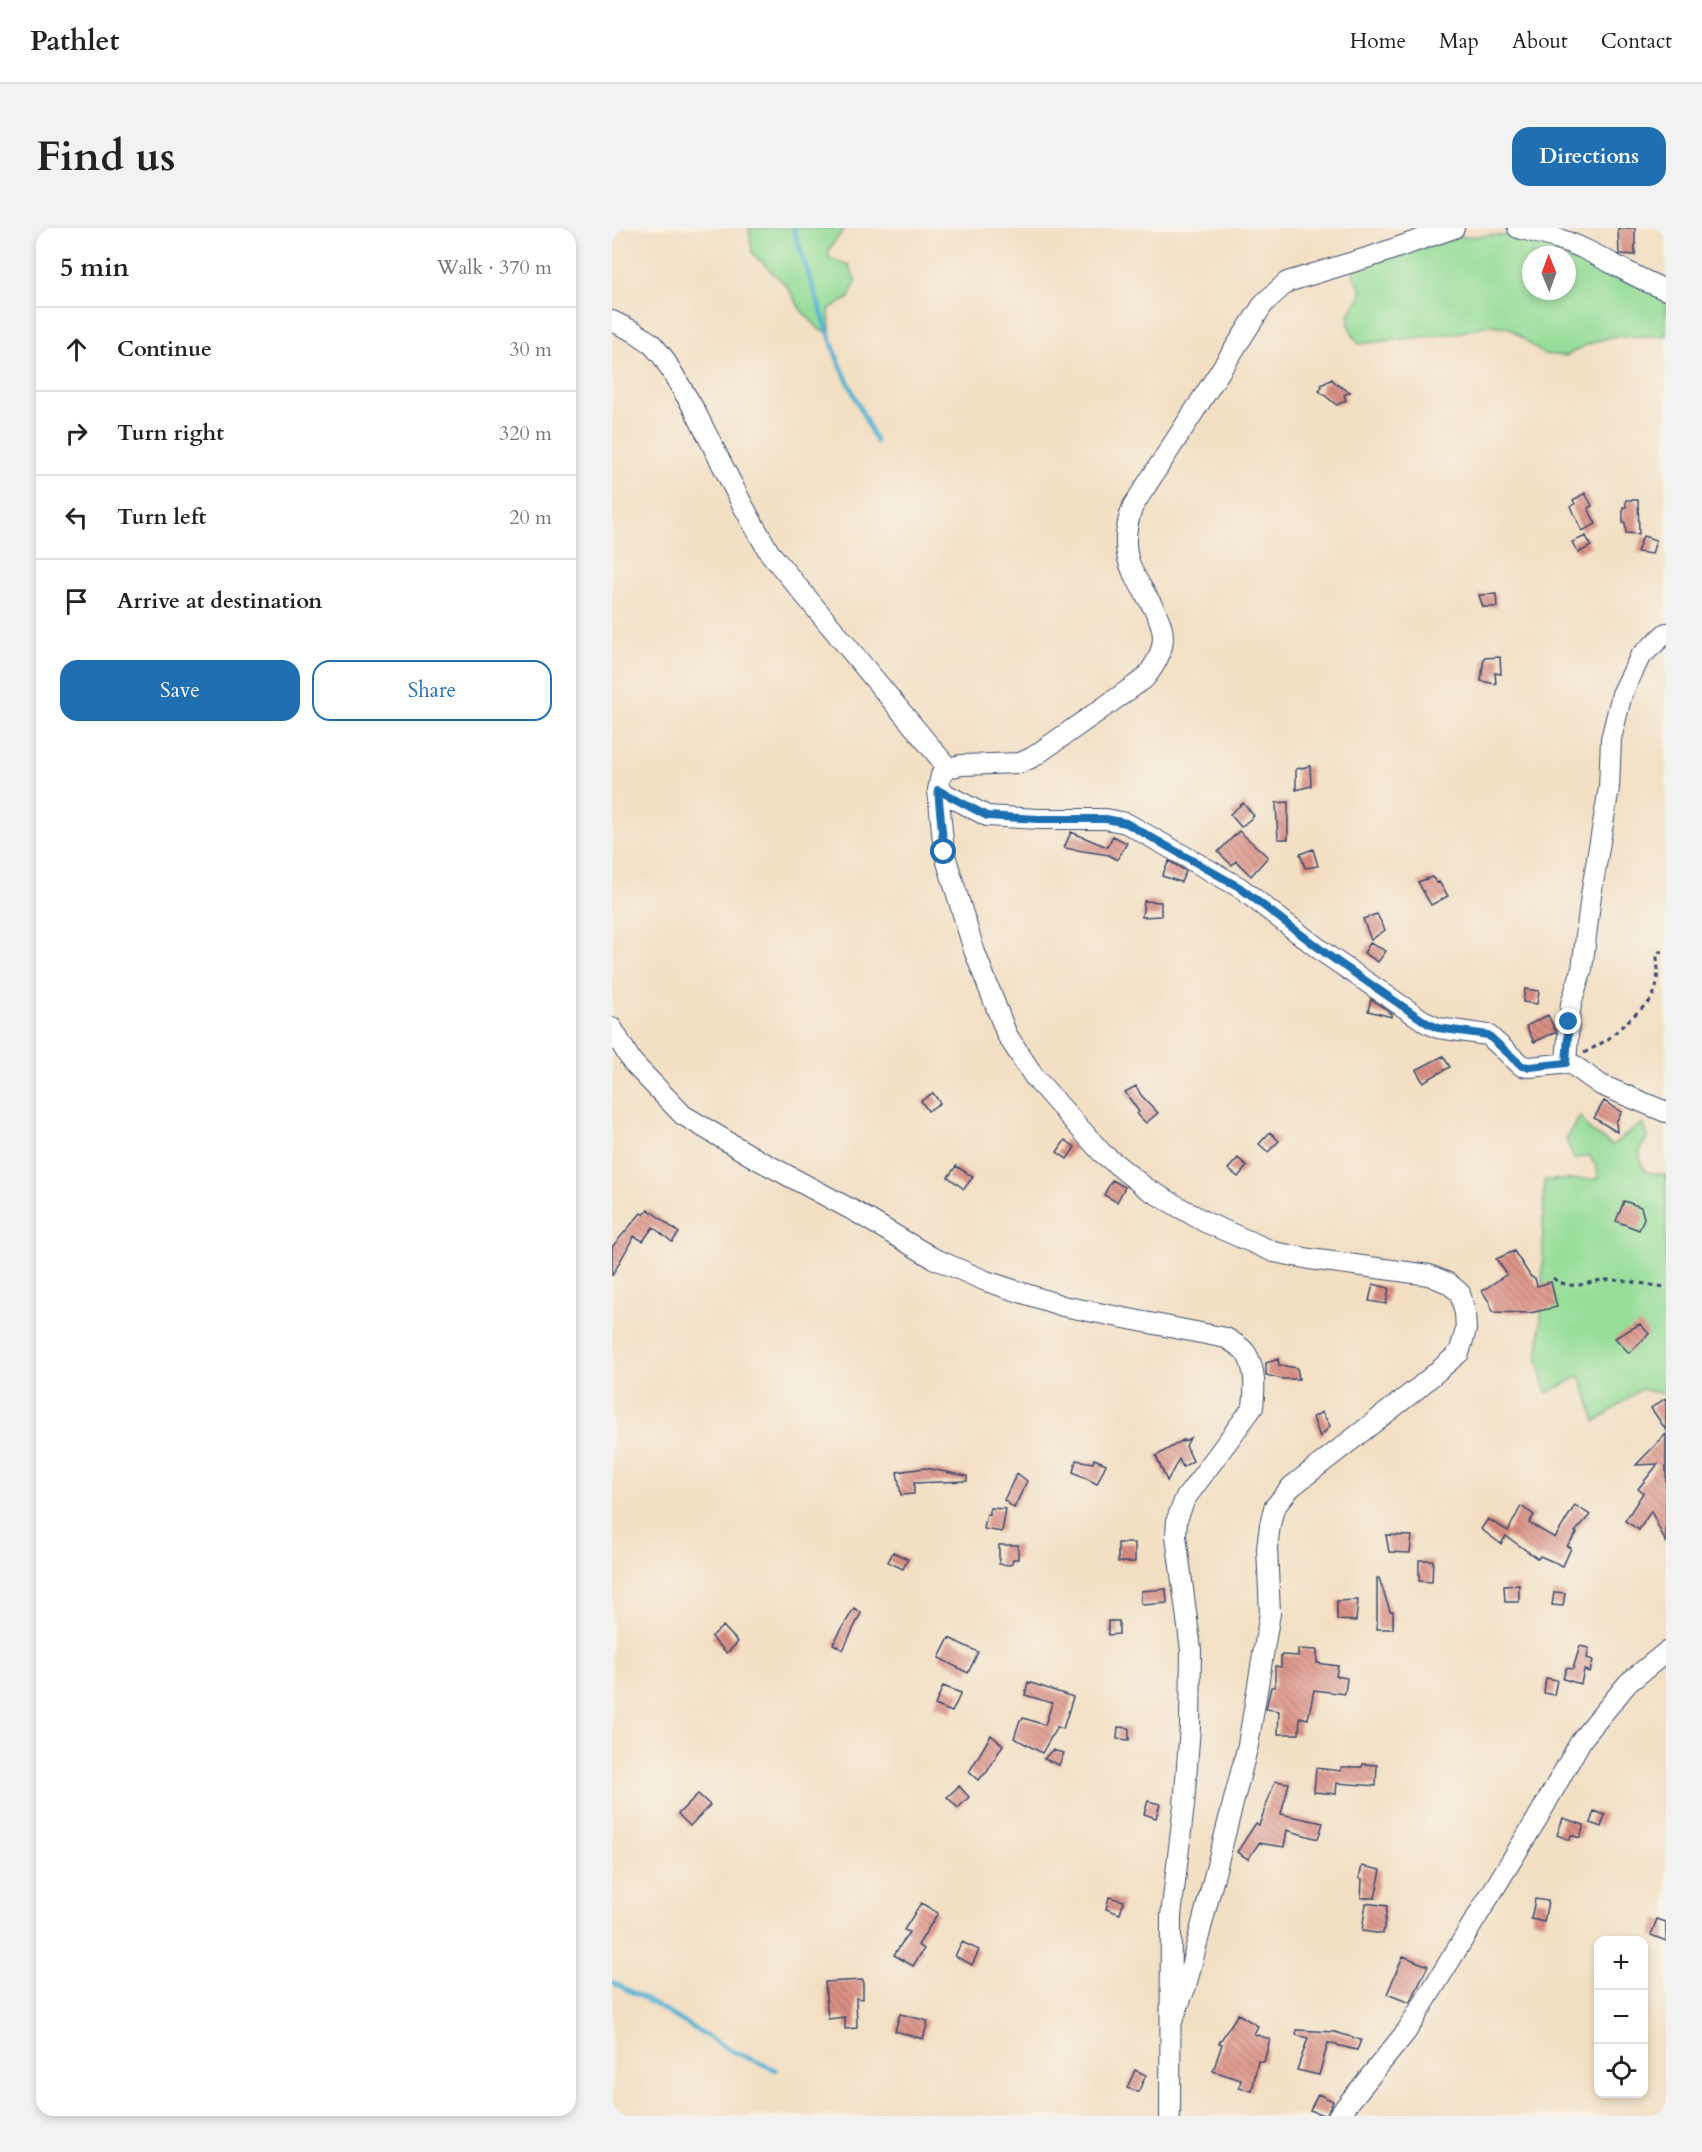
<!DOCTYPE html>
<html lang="en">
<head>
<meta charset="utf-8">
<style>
  :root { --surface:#fff; --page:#f2f2f2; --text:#222; --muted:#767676; --line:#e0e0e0; --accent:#1f6fb2 }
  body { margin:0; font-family:Cardo,serif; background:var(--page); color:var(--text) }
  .controls { position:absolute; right:18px; bottom:18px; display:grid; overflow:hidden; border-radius:12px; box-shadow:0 3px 9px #0003 }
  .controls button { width:54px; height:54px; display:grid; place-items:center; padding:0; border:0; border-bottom:2px solid var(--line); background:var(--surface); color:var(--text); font:30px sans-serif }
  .compass { position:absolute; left:910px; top:18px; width:54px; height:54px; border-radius:50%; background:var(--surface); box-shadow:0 3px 9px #0003; rotate:359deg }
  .stop { position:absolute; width:18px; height:18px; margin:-14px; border:4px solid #1f6fb2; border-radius:50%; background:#fff }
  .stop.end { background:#1f6fb2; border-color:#fff; box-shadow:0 2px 6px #0008 }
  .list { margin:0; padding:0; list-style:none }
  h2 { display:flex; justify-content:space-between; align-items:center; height:78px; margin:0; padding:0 24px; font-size:26px }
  h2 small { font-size:20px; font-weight:400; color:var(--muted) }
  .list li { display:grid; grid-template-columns:39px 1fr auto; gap:18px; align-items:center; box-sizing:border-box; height:84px; padding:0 24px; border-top:2px solid var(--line) }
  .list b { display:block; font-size:22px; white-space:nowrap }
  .list em { font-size:20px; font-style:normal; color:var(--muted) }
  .actions { display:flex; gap:12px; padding:18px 24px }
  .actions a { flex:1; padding:14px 0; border:2px solid var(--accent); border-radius:18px; text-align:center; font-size:21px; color:var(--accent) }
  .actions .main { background:var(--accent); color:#fff }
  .icon { flex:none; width:33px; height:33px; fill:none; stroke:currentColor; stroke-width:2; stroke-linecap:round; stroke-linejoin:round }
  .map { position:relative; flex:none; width:1054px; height:1888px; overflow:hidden; border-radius:18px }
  header { display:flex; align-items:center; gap:36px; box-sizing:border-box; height:84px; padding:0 30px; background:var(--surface); border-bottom:2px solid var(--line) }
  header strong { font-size:28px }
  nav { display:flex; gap:33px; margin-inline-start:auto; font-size:21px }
  .intro { display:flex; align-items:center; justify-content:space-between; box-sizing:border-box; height:144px; padding:0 36px }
  h1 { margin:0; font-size:42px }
  .button { padding:15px 27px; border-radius:18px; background:var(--accent); color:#fff; font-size:21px; font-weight:700 }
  main { display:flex; gap:36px; padding:0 36px }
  aside { flex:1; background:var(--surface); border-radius:18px; box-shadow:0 3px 9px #0003 }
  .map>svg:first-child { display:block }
  .green { fill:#95dd98; stroke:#58867b; stroke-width:1.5; fill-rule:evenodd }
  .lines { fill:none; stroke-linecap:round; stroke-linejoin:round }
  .stream { stroke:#56b2d4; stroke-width:4.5 }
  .building { fill:url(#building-back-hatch) }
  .minor-casing { stroke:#3b496d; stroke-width:22 }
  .path { stroke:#3b496d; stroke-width:3; stroke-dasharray:4.5 4.5; stroke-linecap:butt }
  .minor { stroke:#fff; stroke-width:20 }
  .route { stroke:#1f6fb2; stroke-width:8 }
</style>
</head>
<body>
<header>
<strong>Pathlet</strong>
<nav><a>Home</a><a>Map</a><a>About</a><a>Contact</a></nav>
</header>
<div class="intro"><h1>Find us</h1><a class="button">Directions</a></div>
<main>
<aside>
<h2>5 min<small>Walk · 370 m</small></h2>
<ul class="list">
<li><svg class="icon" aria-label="ahead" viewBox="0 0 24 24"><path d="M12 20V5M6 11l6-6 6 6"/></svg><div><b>Continue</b></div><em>30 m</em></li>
<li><svg class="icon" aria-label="right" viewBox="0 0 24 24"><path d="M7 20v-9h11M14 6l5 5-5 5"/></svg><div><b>Turn right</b></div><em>320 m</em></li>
<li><svg class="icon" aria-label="left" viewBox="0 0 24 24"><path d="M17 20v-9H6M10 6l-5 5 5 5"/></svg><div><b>Turn left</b></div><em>20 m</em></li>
<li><svg class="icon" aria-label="arrive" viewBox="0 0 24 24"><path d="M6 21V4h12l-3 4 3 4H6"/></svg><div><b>Arrive at destination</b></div></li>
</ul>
<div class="actions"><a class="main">Save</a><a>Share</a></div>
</aside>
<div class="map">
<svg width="1054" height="1888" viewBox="0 0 1054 1888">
  <defs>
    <pattern id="building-back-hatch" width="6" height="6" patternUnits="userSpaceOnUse" patternTransform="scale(1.5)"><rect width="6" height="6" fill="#dc9084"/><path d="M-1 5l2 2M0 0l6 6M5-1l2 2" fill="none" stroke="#b2766f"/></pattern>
  </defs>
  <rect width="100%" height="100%" fill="#f7f3e8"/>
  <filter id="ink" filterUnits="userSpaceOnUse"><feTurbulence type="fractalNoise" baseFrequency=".0167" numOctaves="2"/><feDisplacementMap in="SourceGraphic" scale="12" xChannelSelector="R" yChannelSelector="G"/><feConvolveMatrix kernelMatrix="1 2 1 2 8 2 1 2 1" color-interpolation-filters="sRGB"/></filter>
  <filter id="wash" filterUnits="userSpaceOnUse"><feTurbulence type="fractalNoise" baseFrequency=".008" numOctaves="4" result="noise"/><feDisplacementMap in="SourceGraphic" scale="24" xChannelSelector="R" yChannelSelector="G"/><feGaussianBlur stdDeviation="1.35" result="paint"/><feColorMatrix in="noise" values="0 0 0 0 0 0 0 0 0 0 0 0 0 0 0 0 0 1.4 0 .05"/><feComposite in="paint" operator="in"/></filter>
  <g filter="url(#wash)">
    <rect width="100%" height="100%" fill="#f3dfc3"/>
    <path class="green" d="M137,0H233L217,21V30L237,37L244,54L236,71L217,81L218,103L208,102L189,82L174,57L140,25Z
      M881,7L916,9L952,22L991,44L1054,69V108L998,109L974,117L954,128L931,126L896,99L876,97L846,105L747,116C734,101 732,85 748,72L749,61L741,46L745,38L848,9ZM919,27H955V63H919Z
      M968,888L977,902L1000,917L1031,895L1036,909C1027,921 1024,930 1034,944L1054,947V1166L1029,1161L983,1194L976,1169L968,1148L935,1165L926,1133L930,1071L932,952L986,951L985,939L977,927L962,931L954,912Z"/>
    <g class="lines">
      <path class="stream" d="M181,0L225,130L264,214
        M0,1754L31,1770L118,1822L164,1842"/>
    </g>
    <g id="blocks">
      <path class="building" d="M1006,0H1023V27L1007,26Z
        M720,151L724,156L738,164L732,167L734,172L725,177L707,163L710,160L709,157Z
        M973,265L980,278L976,280L984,296L970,303L959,278L963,276L961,272Z
        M1014,272H1026L1027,306L1014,305L1013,295H1011V279H1014Z
        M974,308L979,318L966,325L960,314Z
        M1031,308L1044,312L1040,326L1025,324Z
        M884,366L885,379H871L867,367Z
        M888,429L889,446L883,445L884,456L869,453L872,430Z
        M698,538L699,558L684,562V541Z
        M676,574V611H666L664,575Z
        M631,575L642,588L629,599L618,586Z
        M627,603L656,629L639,648L624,633L620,637L606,624Z
        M459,604L495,619L501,608L515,615L505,632L497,627L452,620Z
        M701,621L706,638L693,640L688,626Z
        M557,633L574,643L569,654L550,648Z
        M820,649L825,655L827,654L836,668L819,677L806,654Z
        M532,673L549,674V688L530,689Z
        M765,686L773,702L759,712L751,691Z
        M758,715L774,723L766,734L752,725Z
        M913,761L927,763L925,776L911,774Z
        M759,771L780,786V789L756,783Z
        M936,787L944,804L922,814L914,798Z
        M831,828L838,839L811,854L804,842Z
        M524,858L529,867L546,885L534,895L525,886L527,884L513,864Z
        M321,865L328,875L316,883L309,873Z
        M992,873L1010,884L1004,894L1005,904L982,890Z
        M658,904L667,913L656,924L647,916Z
        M453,912L463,919L455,931L445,924Z
        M626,930L635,938L626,949L616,941Z
        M344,938L361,949L352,961L336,949Z
        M500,952L513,959L505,974L492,967Z
        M1012,973L1029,979L1032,990L1027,1002L1004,993Z
        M36,981L67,1005L60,1014L41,999L31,1013L22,1008L0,1048V1019L29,985L32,987Z
        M902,1023L919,1049L923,1050L925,1058L939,1054L945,1079L918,1085L880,1084L878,1075L870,1063L895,1046L884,1031Z
        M761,1056L777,1060L774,1076L757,1073Z
        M1028,1096L1037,1106L1017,1125L1003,1110Z
        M666,1131L667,1137L685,1140L687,1151H670L654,1147V1135Z
        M1054,1170V1202L1039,1180Z
        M710,1184L718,1198L708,1209L701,1189Z
        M1054,1206V1315L1039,1283L1027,1302L1013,1293L1031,1265L1026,1261L1046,1236L1024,1237Z
        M578,1210L574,1218L581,1233L571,1239L567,1231L555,1253L544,1228L571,1212V1214Z
        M482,1231L494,1236L485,1256L461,1244L464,1232L481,1235Z
        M313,1240L355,1248V1253L302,1255V1266L289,1267L285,1244Z
        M405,1245L415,1253L402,1280L392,1272Z
        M963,1277L978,1287L963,1304L965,1305L955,1318L959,1320L951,1338L928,1328L926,1331L894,1308L889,1316L869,1301L876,1291L896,1303L909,1278L922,1287L917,1295L943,1310Z
        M378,1280L394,1281L390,1304L372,1301L375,1286L378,1287Z
        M774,1307L800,1308L798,1325L777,1324Z
        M506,1315H523V1334H506Z
        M387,1317H406V1331H401L399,1337L387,1336Z
        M281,1324L296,1331L291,1341L276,1334Z
        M807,1332H821L820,1354L807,1353Z
        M765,1350H767L778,1383H781V1401H765Z
        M907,1357V1374H893L892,1358Z
        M554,1361L555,1375L531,1377L529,1375V1363Z
        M942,1364L953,1365L951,1378L940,1377Z
        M746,1372L744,1393L725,1392V1373Z
        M242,1380L249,1385L231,1422L221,1416Z
        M496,1393H507V1406L496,1407Z
        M111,1398L126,1414L115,1425L99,1409Z
        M337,1410L366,1424L356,1445L327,1430Z
        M968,1418L977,1420L975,1430L981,1432L978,1444L972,1442L969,1456L951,1451L954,1440L961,1441Z
        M686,1421L705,1422V1435L726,1438L724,1448L735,1450L733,1466L702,1462L696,1491L688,1489L687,1506H666L667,1483L654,1481L659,1459H663V1438L669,1439V1427L686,1428Z
        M934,1450L945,1452L942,1467L932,1465Z
        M416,1454L461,1469L451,1501L445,1499L430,1525L402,1510L408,1492H410L411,1490L433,1497L440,1475L413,1467Z
        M331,1458L349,1465L340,1484L323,1477Z
        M506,1499L517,1500V1512L505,1511Z
        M379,1507L391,1517L375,1544L366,1552L357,1544Z
        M440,1522L452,1525L447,1537L432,1531Z
        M751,1536L765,1537L764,1558L725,1555L724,1566L702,1564L704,1540L729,1543V1539H750Z
        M663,1553L677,1555L669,1586L711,1595L706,1611L675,1602L672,1619L647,1615L636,1631L625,1624L644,1595L647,1597Z
        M347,1558L357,1569L346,1580L335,1569Z
        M86,1566L98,1577L78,1598L66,1586Z
        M536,1573L548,1576L544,1590L532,1586Z
        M982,1583L993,1587L989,1599L978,1595Z
        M951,1590L972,1597L968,1610L959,1607L958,1612L945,1607Z
        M750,1638L769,1642L763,1670H749L750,1651L747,1650Z
        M497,1669L512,1673L508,1686L494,1681Z
        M923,1671L936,1673L932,1694L919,1691Z
        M309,1675L326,1685L306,1717L312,1721L301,1738L282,1727L297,1704L292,1702Z
        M754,1675L775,1678L771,1706L750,1703Z
        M1045,1691L1054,1694V1713L1039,1707Z
        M350,1714L367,1722L360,1737L343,1728Z
        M791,1728L816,1738L798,1775L775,1766Z
        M251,1752V1771L244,1770L245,1800L233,1801V1789L216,1791L213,1754Z
        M288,1786L316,1793L311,1811L283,1803Z
        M626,1786L646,1798L642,1806L658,1811L652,1834L646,1833L640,1863L627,1860L629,1852L601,1843L610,1816L607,1815Z
        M685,1802L723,1804L749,1812L745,1822L716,1815L707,1847L685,1842L696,1810L684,1807Z
        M523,1842L534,1847L526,1864L515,1860Z
        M706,1866L721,1873L714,1888L698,1882Z"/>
    </g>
  </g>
  <g filter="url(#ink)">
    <use href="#blocks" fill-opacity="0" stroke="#3b496d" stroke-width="1.5"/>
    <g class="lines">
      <defs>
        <path id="minor" d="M906,0C929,6 952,11 974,22C1001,35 1026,51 1054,62
          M0,93L23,104L39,115L51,129L82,181L130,276L157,324L336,540
          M326,562L375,588L426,591H494L514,595L627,659L715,727L815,795L826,800L876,807L910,838L918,839L958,835L989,857L1054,884
          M0,800L20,834L71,887L143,930L244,984L321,1030L374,1053L451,1078L614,1110C620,1114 630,1119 634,1125C644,1141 643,1161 641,1179L573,1271L565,1291L564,1308L579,1422L578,1499L572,1577L559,1688L558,1888
          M954,835L957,794L959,776L970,741L979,667L997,560L999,511L1010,466L1028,429L1054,405
          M559,1796L574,1758L636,1517L658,1385L655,1320L658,1297L662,1280L679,1259L806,1160L847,1125L854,1102L853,1085L848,1065L836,1055L817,1047L698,1031L662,1024L593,994L534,960L490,925L423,850L395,807L362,722L332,624L326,562L329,547L336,540L349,537L408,535L421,529L532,451C571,405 541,385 520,342C511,322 513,299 521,278L652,75L675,54L761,28L842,0
          M726,1888L794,1804L925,1591L970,1511L1016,1455L1054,1424"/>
      </defs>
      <use href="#minor" class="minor-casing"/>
      <path class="path" d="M972,825L995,812L1039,772L1044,761L1046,743L1045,729L1047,724L1054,723
        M941,1050C963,1066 978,1050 1001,1052C1018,1053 1037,1057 1054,1059"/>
      <use href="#minor" class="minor"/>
    </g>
  </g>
  <g class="lines" filter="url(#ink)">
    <path class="route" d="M332,624L326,562L375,588L426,591H494L514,595L627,659L716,727L815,795L826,800L876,807L910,838L918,839L954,835L957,794"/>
  </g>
</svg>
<div class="controls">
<button>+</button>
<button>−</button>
<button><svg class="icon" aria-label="locate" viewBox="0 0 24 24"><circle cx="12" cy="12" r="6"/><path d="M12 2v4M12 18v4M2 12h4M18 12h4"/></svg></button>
</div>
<svg class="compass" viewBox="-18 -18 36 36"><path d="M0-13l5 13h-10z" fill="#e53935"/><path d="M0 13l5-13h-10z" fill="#767676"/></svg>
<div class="stop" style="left:332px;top:624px"></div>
<div class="stop end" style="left:957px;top:794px"></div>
</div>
</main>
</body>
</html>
